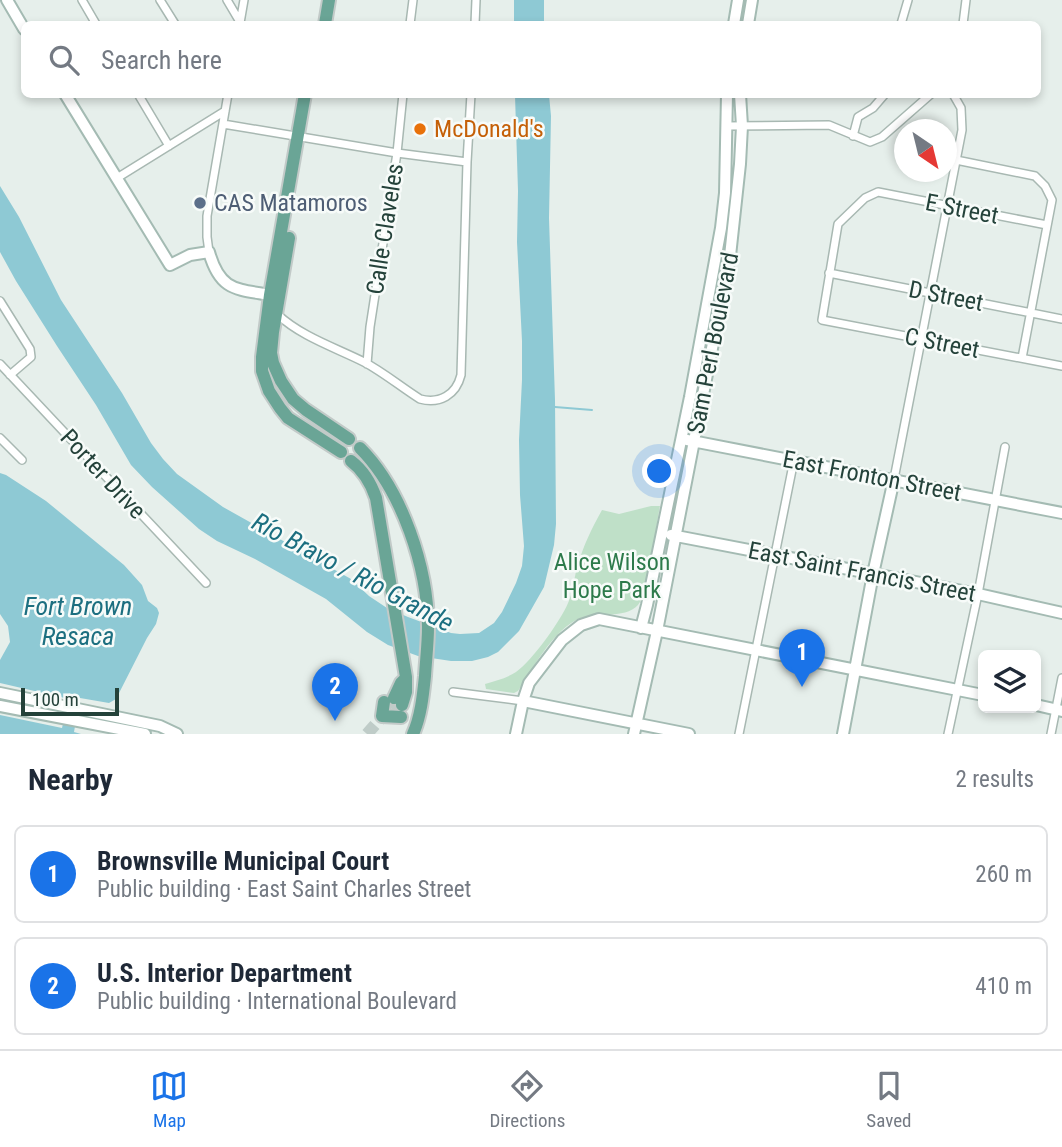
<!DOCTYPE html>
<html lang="en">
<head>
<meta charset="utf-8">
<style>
  :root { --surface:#fff; --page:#f6f6f7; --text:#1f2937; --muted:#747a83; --line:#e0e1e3; --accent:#1a73e8 }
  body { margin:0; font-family:"Roboto Condensed",sans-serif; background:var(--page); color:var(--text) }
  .controls { position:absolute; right:21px; bottom:21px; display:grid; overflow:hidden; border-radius:10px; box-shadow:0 4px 10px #0003 }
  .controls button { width:63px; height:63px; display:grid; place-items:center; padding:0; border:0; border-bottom:2px solid var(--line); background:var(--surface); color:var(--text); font:35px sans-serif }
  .compass { position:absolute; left:894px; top:119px; width:63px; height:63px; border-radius:50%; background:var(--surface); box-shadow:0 4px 10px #0003; rotate:145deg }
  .scale { position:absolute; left:21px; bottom:18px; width:98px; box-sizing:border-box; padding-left:7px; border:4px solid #24423a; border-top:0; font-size:19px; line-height:24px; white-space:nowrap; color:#24423a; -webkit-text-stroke:5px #f7fbf9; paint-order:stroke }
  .you { position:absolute; left:660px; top:472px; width:24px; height:24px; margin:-18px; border:5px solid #fff; border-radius:50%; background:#1a73e8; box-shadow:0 0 0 10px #1a73e833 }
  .badge { display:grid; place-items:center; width:46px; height:46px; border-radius:50%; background:var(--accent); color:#fff; font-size:23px; font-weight:700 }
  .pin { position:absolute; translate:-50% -58px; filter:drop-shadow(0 2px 4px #0008) }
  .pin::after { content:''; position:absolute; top:37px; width:24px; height:21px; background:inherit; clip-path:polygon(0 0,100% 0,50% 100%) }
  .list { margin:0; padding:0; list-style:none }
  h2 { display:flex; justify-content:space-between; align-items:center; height:91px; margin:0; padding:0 28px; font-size:30px }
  h2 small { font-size:23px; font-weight:400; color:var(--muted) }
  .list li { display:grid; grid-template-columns:46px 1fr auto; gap:21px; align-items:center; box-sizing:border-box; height:98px; margin:0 14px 14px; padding:0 14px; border:2px solid var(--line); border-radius:10px }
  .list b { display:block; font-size:26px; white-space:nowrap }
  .list p { margin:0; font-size:23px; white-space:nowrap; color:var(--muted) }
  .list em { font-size:23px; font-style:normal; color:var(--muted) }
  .icon { flex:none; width:38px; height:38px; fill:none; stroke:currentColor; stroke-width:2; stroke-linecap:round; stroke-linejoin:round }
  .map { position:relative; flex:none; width:1062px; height:734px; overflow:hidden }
  .search { position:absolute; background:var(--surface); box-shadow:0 4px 10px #0003; left:21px; right:21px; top:21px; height:77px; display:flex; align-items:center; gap:18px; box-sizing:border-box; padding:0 24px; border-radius:10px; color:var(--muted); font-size:26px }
  .sheet { height:315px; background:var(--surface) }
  nav { display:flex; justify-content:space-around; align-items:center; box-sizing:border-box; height:98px; border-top:2px solid var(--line); background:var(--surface); font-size:19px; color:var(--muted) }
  nav a { display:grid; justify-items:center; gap:4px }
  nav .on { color:var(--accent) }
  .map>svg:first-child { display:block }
  .green { fill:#bfe0c8 }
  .water { fill:#8ec9d4 }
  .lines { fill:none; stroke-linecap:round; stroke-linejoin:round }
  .stream { stroke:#8ec9d4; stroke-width:2 }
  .primary-tunnel { stroke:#bfccc8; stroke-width:12; stroke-dasharray:12 6; stroke-linecap:butt }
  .street-casing { stroke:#a8b8b2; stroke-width:10 }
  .secondary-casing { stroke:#a4bbb3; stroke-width:14 }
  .primary-casing { stroke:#c2cac8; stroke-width:16 }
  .street { stroke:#fff; stroke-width:7 }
  .secondary { stroke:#fff; stroke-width:10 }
  .primary { stroke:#6aa596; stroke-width:12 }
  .food-dot { fill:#e8710a; stroke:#f7fbf9; stroke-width:2.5 }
  .service-dot { fill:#5c6f8a; stroke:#f7fbf9; stroke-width:2.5 }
  .labels { text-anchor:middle; stroke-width:5; stroke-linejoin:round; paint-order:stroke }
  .food-label { font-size:24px; fill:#c56008; stroke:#f7fbf9; text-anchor:start }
  .service-label { font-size:24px; fill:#4e5e75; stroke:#f7fbf9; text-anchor:start }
  .street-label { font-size:24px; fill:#24423a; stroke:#f7fbf9 }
  .park-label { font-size:24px; fill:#2d7a4b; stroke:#f7fbf9 }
  .water-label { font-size:26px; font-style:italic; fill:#1c6f80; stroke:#f7fbf9 }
</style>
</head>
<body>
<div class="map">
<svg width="1062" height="734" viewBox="0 0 1062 734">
  <rect width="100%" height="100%" fill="#e6efeb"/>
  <path class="green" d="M651,506H660C656,525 648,594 638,605C625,620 592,611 576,620C550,635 534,667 518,691L514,693L486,689L485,684C495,681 507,678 516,672C532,661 564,617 570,598C574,587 574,576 578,565C583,546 592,528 602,510L619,514Z"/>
  <path class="water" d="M514,0H544V24H514Z
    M515,95H549L551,116L549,218L555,400L556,524L554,545L544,587L519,631L498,652L488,657L472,661H451L418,656L388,645L367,632L326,599L255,559L217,541L199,529L152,487L131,465L96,405L57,346L16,281L0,252V186L19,217L61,300L122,393L151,443L163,459L177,474L223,507L351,579L369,596L387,608L408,617L451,633L460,634L479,633L494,623L502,612L516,583L522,566L524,546L520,495L519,440L522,380V341L517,242L518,191Z
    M0,473L6,475L46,501L124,565L142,585L148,601L157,608L159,613L156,624L147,638L116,699L109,703L80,698L74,732L81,734H0V715L62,728L69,699L0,683V660L10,642L8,626L0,614Z"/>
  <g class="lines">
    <path class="stream" d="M555,407L592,410"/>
    <path class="primary-tunnel" d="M392,709L397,701
      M367,734L381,718"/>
    <defs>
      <path id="street" d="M82,0L96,24
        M160,0L175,24
        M227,0L240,22
        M240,23L244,0
        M410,24L413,0
        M475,24L476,0
        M901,24L908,0
        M963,24L966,0
        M138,94L169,146
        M223,124L397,153L467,162
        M726,126L829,125L870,142L882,137L931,94
        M853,136L858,117L873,108L885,94
        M956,160L1035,176L1045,186L1052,200L1022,358
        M117,178L225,111
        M1047,225L878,192L865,198L838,224L822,320L1062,366
        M209,252L207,237V216L228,94
        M829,273L1062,319
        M0,301L30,349L31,357L10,375
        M277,314C302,337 334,347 364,362C383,372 401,387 420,399C440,404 456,395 461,375L467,162L471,94
        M0,364L206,583
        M367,364L370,327L397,153L403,94
        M0,438L22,460
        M894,479L962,130L961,108L953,94
        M453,692L523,701
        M739,734L794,460
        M948,734L978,594L1005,447
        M1051,734L1062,678"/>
      <path id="secondary" d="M7,0L24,29
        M734,24L738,0
        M748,24L752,0
        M65,94L170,265L190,255L209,252C220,291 236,289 270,295
        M687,440L1062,513
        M671,535L978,594L1062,613
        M641,628L647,605L690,397L721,228L725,193L727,94
        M0,693L160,726L177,734
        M523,701L689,734
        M1036,705L1062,711
        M0,706L145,734
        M516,734L523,701L529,683L562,640L581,625L599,619L983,695
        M634,734L657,631L730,256L740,164L742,126L740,94
        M843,734L873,574L894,479"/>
      <path id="primary" d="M325,24L329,0
        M305,94L270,295L262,357V371L269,391L280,408L288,418L341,452
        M289,238L273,332L271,353L273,363L281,381L293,399L306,410L349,439
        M360,448C402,490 428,568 428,627C428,643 426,659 425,676C423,695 421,716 413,734
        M351,461C364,471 371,483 376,498L406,677V692L402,705
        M394,698L401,683L406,678
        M382,716L401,717
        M382,716L384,702"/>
    </defs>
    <use href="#street" class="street-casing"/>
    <use href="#secondary" class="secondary-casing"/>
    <use href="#primary" class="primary-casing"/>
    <use href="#street" class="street"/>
    <use href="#secondary" class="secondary"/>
    <use href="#primary" class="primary"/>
  </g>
  <circle class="food-dot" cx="420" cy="129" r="7"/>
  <circle class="service-dot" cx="200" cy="203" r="7"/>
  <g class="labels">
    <g class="food-label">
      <text x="434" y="137">McDonald's</text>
    </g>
    <g class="service-label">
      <text x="214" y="211">CAS Matamoros</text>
    </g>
    <g class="street-label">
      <text transform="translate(962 209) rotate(11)" y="8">E Street</text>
      <text transform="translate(385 229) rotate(-81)" y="8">Calle Claveles</text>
      <text transform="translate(946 296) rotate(11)" y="8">D Street</text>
      <text transform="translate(713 343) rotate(-79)" y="8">Sam Perl Boulevard</text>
      <text transform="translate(942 343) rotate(11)" y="8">C Street</text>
      <text transform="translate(103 474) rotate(47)" y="8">Porter Drive</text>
      <text transform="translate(872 476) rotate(11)" y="8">East Fronton Street</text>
      <text transform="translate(862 572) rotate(11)" y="8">East Saint Francis Street</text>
    </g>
    <g class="park-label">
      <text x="612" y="570">Alice Wilson<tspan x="612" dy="28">Hope Park</tspan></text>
    </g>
    <g class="water-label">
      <text transform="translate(353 572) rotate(28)" y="9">Río Bravo / Rio Grande</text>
      <text x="78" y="615">Fort Brown<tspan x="78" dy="30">Resaca</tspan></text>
    </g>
  </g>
</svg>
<div class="controls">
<button><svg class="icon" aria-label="layers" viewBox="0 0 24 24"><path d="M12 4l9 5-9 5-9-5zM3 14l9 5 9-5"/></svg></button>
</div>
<svg class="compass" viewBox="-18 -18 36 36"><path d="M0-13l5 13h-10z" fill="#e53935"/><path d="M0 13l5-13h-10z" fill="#747a83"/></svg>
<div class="scale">100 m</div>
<div class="you"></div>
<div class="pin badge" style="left:802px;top:687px">1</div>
<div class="pin badge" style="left:335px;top:721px">2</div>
<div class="search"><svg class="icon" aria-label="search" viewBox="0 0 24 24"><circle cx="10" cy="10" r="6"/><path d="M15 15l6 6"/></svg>Search here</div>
</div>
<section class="sheet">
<h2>Nearby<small>2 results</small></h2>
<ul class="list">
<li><span class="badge">1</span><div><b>Brownsville Municipal Court</b><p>Public building · East Saint Charles Street</p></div><em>260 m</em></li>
<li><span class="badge">2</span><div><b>U.S. Interior Department</b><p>Public building · International Boulevard</p></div><em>410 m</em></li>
</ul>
</section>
<nav>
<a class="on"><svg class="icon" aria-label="map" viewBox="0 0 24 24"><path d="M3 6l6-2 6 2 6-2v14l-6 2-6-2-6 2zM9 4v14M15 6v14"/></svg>Map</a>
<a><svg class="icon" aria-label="directions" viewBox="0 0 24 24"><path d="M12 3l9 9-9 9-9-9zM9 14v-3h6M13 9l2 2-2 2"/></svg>Directions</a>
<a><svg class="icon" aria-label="saved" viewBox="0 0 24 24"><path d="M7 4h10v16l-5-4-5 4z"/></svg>Saved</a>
</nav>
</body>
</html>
